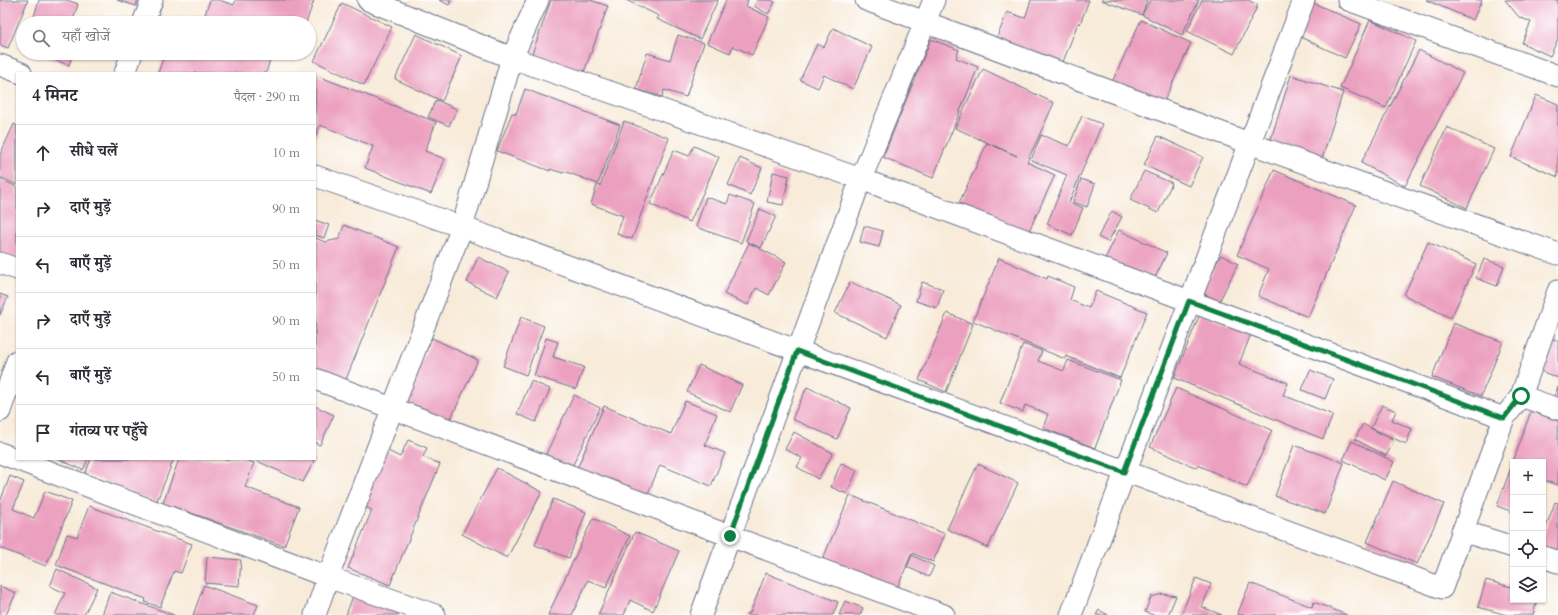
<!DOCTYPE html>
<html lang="hi">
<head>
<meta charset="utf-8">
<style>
  :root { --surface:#fff; --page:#f7f7f7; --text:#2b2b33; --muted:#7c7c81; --line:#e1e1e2 }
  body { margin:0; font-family:Cardo,"Noto Serif Devanagari",serif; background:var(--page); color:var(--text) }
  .controls { position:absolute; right:12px; bottom:12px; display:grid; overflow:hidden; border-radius:0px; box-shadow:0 1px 3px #0004 }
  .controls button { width:36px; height:36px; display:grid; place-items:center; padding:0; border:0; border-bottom:1px solid var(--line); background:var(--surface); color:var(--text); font:20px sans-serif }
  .stop { position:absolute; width:12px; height:12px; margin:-9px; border:3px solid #0b8043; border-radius:50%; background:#fff }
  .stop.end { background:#0b8043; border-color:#fff; box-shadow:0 1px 4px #0008 }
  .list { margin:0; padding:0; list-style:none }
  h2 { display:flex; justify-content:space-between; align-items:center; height:52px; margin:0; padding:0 16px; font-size:17px }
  h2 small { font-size:13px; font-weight:400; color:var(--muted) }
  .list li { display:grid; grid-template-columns:26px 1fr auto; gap:12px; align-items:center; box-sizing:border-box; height:56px; padding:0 16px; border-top:1px solid var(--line) }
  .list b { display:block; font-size:15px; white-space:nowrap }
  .list em { font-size:13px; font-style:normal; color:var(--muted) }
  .icon { flex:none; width:22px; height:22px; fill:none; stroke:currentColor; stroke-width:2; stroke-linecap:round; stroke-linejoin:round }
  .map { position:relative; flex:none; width:1558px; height:615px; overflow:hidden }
  .search { position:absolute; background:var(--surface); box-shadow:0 1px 3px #0004; left:16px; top:16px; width:300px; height:44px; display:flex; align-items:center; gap:10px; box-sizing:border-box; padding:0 14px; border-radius:22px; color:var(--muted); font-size:15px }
  .panel { position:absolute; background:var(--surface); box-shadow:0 1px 3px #0004; left:16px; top:72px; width:300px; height:388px; border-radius:0px }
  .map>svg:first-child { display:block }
  .building { fill:#eca0bf }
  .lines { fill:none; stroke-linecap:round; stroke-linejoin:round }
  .street-casing { stroke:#687189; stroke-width:23 }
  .street { stroke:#fff; stroke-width:21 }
  .route { stroke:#0b8043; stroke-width:5 }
</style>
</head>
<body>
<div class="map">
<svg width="1558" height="615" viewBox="0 0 1558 615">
  <rect width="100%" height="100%" fill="#fff"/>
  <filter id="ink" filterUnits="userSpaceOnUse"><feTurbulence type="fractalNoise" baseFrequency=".025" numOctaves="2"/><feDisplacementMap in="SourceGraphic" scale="8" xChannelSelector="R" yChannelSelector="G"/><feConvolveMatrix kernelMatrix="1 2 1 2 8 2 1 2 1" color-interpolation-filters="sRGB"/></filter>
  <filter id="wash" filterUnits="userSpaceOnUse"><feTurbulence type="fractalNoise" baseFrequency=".012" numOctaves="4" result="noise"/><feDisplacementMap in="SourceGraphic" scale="16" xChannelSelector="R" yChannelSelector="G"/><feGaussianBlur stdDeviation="0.9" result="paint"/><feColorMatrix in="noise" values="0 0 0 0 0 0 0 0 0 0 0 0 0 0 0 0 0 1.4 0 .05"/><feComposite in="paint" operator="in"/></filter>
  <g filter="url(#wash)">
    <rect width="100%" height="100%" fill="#f8ebd9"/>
    <g id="blocks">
      <path class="building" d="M0,0H28L8,48L0,45Z
        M39,0H67L78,4L72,23H32Z
        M117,0H138L136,6Z
        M210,0H219L234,5L236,0H314L306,23H202Z
        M439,0H451L449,5Z
        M551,0H590L608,6L583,75L531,57Z
        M626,0H718L700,39L657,19L659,16Z
        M726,0H748L746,6L769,17L752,55L733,46L730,53L707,43Z
        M757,0H771L775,2L768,14L754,6Z
        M1031,0H1089L1080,24L1078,23L1063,62L997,38L1007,12L1025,18Z
        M1101,0H1147L1142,15Z
        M1150,0H1199L1182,35L1142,15Z
        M1202,0H1248L1258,5L1234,54L1187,31Z
        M1426,0H1482L1473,20Z
        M1505,0H1558V39L1550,56L1522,43L1531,22L1519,17Z
        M1311,2L1361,24L1345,58L1296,35Z
        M342,3L392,27L364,85L314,61Z
        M1141,20L1191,43L1162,106L1112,82Z
        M1370,20L1416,41L1386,108L1340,88Z
        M833,28L872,47L853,89L824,75L818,88L800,80L817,44L824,47Z
        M416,34L462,56L442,101L395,79Z
        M678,35L704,43L686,97L664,90L662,97L636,89L647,53L670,60Z
        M931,39L959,50L956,58L978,67L933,178L883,157Z
        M1419,50L1463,73L1405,186L1361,163Z
        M34,53H73L69,65Z
        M165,53H272L266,73H158Z
        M273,53H296L293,60Z
        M983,69L1054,103L1027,162L1055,175L1027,235L959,203L987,143L1017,156L955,128Z
        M315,75L436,122L425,151L445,159L431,194L365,168L373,146L320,125L315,138Z
        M1291,75L1343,92L1322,159L1270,142Z
        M525,89L620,125L598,184L564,171L563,173L550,169V171L497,151L512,113L516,114Z
        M1536,95L1558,104V177L1511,157Z
        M436,100L457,109L449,126L428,117Z
        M1082,116L1102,124L1069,202L1083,208L1072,235L1047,224L1067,175L1031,160L1041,135L1069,146Z
        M624,121L669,138L632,239L617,234L623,216L591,204L597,185L600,186Z
        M14,124L17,126V185L0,177V155Z
        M1447,127L1494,149L1467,208L1420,186Z
        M1158,136L1203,157L1189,186L1144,165Z
        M694,146L719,157L690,222L650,204L674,150L689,156Z
        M740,158L762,168L750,195L728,185Z
        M1274,170L1356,205L1308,317L1258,296L1269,269L1237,255Z
        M1144,171L1172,183L1158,213L1130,200Z
        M773,172L789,176L783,205L767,202Z
        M0,179L17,187V263L0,259Z
        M1081,179L1095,184L1087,207L1073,202Z
        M730,195L755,204L741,243L696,227L706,197L727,204Z
        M760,209L776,216L761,248L746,241Z
        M1112,211L1122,217L1108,242L1098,237Z
        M315,220L329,225L324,238L315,235Z
        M344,225L399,247L343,387L315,375V238L325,242L339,239Z
        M864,226L883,231L879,247L860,242Z
        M1119,230L1167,253L1151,286L1103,263Z
        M1428,242L1476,264L1451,318L1404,295Z
        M749,243L786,262L769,295L756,288L748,305L724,294Z
        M1221,255L1238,264L1219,302L1201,292Z
        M478,257L509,272L497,297L467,282Z
        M999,258L1047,279L1048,276L1074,287L1070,300L1089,308L1096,291L1147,312L1120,378L1066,356L1065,359L973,321Z
        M1484,259L1504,266L1497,286L1476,278Z
        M850,282L901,305L887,337L835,313Z
        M922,282L943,289L937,308L916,301Z
        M0,294L8,297L0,315Z
        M947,313L973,324L946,392L919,380Z
        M1200,314L1251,334L1239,364L1288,383L1283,395L1333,415L1323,439L1174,378Z
        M521,317L544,326L526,375L503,366Z
        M1453,323L1503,342L1481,396L1432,377Z
        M1547,336L1558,341V378L1533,368Z
        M432,338L478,360L449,423L403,402Z
        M546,338L558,342L553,357L584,367L576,389L534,376Z
        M1023,344L1042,351L1038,361L1064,371L1068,360L1121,380L1095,448L1043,428L1048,414L1025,405L1023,412L1000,403Z
        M699,365L742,385L730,412L687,392Z
        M1310,370L1333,379L1325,399L1302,390Z
        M531,381L550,389L536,422L517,414Z
        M807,387L851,408L837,439L792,419Z
        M1558,387V400L1553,398Z
        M1176,388L1272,430L1247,487L1198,465L1197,468L1150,447Z
        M574,395L600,408L570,471L544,458Z
        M685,401L717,414L705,445L725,453L711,486L660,465L645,501L576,471L604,406L671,434Z
        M1382,405L1396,411L1392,420L1412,429L1406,444L1371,428Z
        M315,406L334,415L320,445L315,443Z
        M1531,411L1558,421V485L1543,480V462H1513Z
        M1363,424L1394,441L1386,456L1355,439Z
        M794,432L833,453L818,479L797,467L802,458L785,449Z
        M408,440L427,448L423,457L440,464L390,585L348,568L372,510L363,506L386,450L400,457Z
        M1352,441L1394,462L1385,480L1343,460Z
        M1294,445L1344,463L1325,514L1275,496Z
        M58,459H88L83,470Z
        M91,459H174L156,503L85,474Z
        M179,459H243L254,463L245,487L299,507L284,546L163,503Z
        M258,459H315L303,482L257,461Z
        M1513,462V512L1497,506Z
        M841,463L857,470L847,494L831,487Z
        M978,464L1018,483L988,548L947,529Z
        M497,468L542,492L507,558L462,534Z
        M10,476L24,482L13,509L34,518L45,491L72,501L46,566L0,548V502Z
        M1393,481L1444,504L1417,564L1367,542Z
        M850,495L945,534L933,562L912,553L896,591L822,561Z
        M553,499L586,512L569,558L535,545Z
        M1555,502L1558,503V550L1543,545V536Z
        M89,506L192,544L181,573L174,571L160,607L145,602L146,599L56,565L67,534L77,537Z
        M593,518L630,536L606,588L588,580L572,615H548Z
        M635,532L679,551L653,611L630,600L624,615H598Z
        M912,555L934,566L929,577L907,567Z
        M207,557L241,560L239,586L205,583Z
        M57,569L97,588L84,615H55L65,593L50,586Z
        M766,573L838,602L833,615H747L748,613H750Z
        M1196,578L1211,584L1202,607L1222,615H1181Z
        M1486,580L1511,587L1513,581V600H1537L1533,615H1507L1478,607Z
        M1250,583L1312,607L1314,602L1347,615H1237Z
        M204,585L258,605L254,615H193Z
        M0,586L16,593L6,615H0Z
        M110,592L174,615H102Z
        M354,593L401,612L400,615H346Z
        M1163,594L1176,596L1168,615H1153L1145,612L1151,597Z
        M845,601L863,608L860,615H839Z
        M1099,610L1108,615H1096Z"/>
    </g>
  </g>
  <g filter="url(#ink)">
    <use href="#blocks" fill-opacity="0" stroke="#687189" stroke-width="1"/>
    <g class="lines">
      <defs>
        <path id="street" d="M368,0L512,58L861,179L1504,418
          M866,0L1249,143L1558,254
          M1348,0L1558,76
          M143,23L152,0
          M0,65L21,73
          M125,73L132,53
          M315,176L462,227L1442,588L1504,418L1521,396L1558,291
          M0,263L17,269
          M315,379L730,536L944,615
          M1521,396L1558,409
          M0,411L17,361
          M0,453L328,577L462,227L512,58L538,0
          M1462,531L1513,547
          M1543,557L1558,562
          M315,615L328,577L435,615
          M701,615L861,179L934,0
          M1071,615L1304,0"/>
      </defs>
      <use href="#street" class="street-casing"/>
      <use href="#street" class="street"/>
    </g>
  </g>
  <g class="lines" filter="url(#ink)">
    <path class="route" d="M730,536L797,351L1124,472L1189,301L1504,418L1521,396"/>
  </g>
</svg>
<div class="controls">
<button>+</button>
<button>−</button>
<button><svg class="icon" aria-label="locate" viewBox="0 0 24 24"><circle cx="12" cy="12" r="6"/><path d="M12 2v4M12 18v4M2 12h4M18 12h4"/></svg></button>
<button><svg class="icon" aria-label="layers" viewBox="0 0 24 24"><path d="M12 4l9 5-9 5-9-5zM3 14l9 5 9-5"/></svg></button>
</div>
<div class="stop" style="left:1521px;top:396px"></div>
<div class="stop end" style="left:730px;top:536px"></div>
<div class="search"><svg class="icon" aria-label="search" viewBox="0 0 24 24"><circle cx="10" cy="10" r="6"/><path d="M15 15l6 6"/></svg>यहाँ खोजें</div>
<section class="panel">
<h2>4 मिनट<small>पैदल · 290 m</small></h2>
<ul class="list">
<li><svg class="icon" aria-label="ahead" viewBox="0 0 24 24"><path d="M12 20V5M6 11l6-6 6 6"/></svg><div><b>सीधे चलें</b></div><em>10 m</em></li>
<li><svg class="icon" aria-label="right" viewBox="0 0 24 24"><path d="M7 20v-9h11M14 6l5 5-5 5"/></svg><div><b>दाएँ मुड़ें</b></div><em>90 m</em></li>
<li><svg class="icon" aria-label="left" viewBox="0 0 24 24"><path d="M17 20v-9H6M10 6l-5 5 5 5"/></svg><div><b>बाएँ मुड़ें</b></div><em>50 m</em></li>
<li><svg class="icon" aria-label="right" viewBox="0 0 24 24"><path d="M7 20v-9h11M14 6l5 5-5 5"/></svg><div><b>दाएँ मुड़ें</b></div><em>90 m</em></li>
<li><svg class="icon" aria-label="left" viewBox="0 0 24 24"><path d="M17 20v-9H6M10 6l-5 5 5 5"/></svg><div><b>बाएँ मुड़ें</b></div><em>50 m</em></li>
<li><svg class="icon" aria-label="arrive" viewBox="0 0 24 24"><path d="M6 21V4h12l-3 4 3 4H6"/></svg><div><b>गंतव्य पर पहुँचे</b></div></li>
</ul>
</section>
</div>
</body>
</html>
